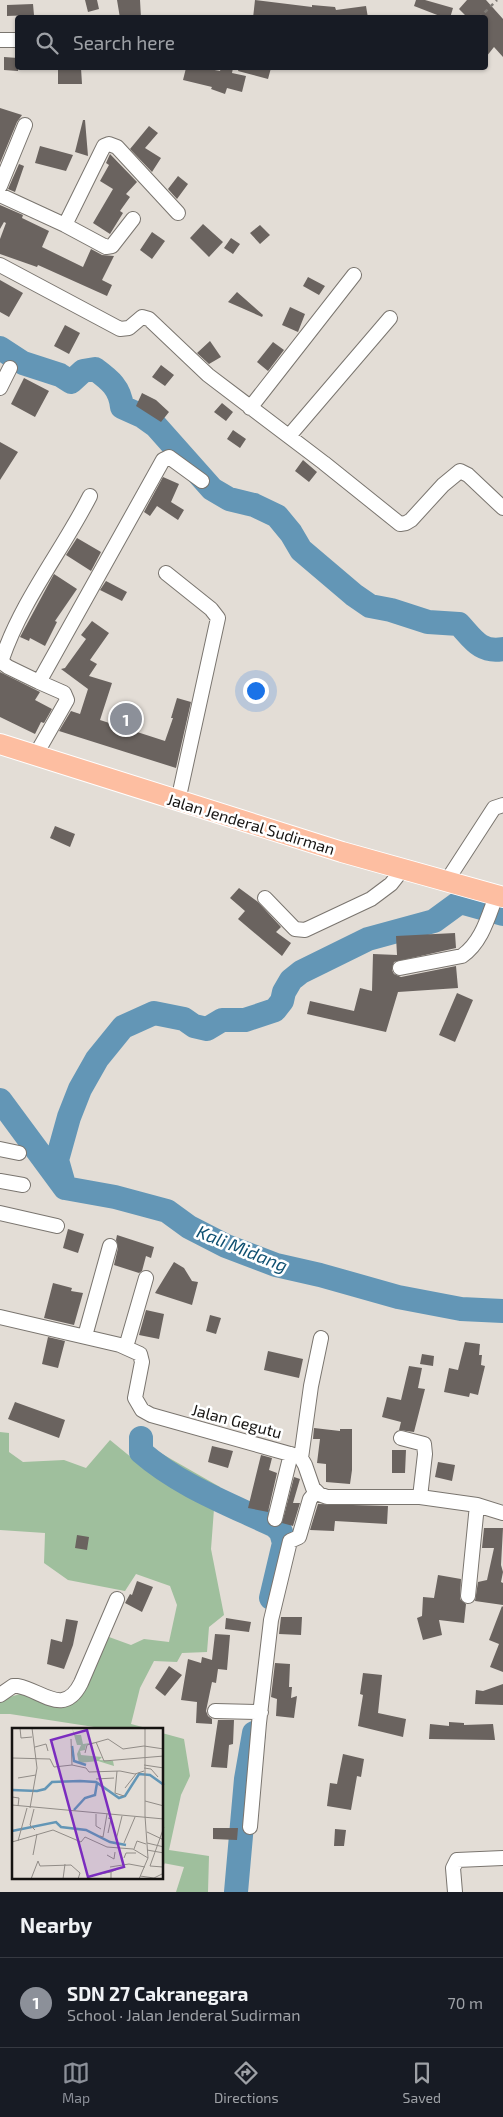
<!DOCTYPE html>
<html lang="en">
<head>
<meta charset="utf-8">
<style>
  :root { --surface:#171b24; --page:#20242c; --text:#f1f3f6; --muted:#9ea1a6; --line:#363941; --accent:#8c9099 }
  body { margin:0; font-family:"Exo 2",sans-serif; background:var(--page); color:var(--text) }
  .you { position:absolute; left:255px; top:690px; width:18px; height:18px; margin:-12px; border:4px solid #fff; border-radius:50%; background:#1a73e8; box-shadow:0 0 0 8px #1a73e833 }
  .badge { display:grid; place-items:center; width:32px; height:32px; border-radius:50%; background:var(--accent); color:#fff; font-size:16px; font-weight:700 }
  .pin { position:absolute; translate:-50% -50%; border:2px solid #fff; box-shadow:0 1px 5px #0006 }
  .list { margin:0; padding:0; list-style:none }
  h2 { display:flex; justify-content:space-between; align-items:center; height:65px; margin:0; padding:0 20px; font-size:21px }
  h2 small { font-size:16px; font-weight:400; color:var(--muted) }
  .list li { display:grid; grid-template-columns:32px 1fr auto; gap:15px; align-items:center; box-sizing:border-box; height:90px; padding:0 20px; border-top:1px solid var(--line) }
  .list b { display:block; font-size:19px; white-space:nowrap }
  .list p { margin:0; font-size:16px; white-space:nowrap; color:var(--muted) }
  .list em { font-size:16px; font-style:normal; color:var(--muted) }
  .icon { flex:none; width:28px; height:28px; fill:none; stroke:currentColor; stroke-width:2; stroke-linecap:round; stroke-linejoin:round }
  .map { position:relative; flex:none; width:503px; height:1892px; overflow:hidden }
  .search { position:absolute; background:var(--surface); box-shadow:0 1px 4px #0004; left:15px; right:15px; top:15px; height:55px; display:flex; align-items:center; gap:12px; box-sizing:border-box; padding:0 18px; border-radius:5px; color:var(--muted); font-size:19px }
  .sheet { height:155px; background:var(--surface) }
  nav { display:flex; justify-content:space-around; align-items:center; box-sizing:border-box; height:70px; border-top:1px solid var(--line); background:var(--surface); font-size:14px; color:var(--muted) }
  nav a { display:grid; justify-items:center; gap:2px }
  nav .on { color:var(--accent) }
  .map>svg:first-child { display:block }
  .green { fill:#9fbf9d }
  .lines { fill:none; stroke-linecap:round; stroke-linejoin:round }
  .river { stroke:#6396b6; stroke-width:24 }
  .building { fill:#6a635f }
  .minor-casing { stroke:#7a756f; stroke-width:16 }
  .highway-casing { stroke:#fff; stroke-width:22 }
  .path { stroke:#807c77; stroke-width:2.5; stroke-dasharray:4 4; stroke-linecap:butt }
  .minor { stroke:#fff; stroke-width:14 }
  .highway { stroke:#fdbea1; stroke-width:20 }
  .labels { text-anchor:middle; stroke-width:5; stroke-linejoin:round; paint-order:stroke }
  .street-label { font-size:16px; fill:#151311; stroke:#fff }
  .water-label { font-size:18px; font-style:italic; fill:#0f5071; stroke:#fff }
  .inset-river { fill:none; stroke:#6396b6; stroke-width:2.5 }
  .inset-road { fill:none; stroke:#918c87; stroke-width:1 }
  .view { fill:#7b2cbf; fill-opacity:0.15; stroke:#7b2cbf; stroke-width:2.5 }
  .inset-edge { fill:none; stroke:#151311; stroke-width:2.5 }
</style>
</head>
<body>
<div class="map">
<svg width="503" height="1892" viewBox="0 0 503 1892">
  <rect width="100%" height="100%" fill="#e3ddd6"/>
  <path class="green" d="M0,1432L9,1433V1452L23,1462L64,1460L86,1468L110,1440L132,1458L157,1451L220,1487L214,1509L211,1549L224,1615L209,1627L207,1652L182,1653L177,1662L154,1661L140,1688L131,1724L150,1729H107L10,1714H0V1700L23,1693L81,1695L109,1637L131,1645L144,1639L169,1642L177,1605L170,1586L136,1574L125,1591L68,1580L44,1563L45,1533L0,1530Z
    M162,1733L184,1739L190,1776L181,1795L169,1850L209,1856L208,1892H176L184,1867L163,1863Z"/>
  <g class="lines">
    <path class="river" d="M0,348L23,363L60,375L71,382L83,371L95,369C110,380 120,388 122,407L142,416L156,426L212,489L229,499L254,505L277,516L291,533L301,550L354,595L370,606L391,610L428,622L459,624C473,639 480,653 503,649
      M0,1100L65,1188L115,1197L167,1211L189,1227L226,1246L276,1265L320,1275L398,1297L461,1309L503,1311
      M65,1188L57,1160L69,1117L80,1089L97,1059L123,1027L154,1013L184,1019L194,1026L207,1029L222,1020H245L275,1010L282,1001L284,992L291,980L301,972L368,939L434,921L460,902L503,914
      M141,1438V1452C180,1486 229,1504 275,1526L281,1532L284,1543L271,1598
      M236,1892L246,1779L254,1733"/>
  </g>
  <path class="building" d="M85,0H97L99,9L88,12Z
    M117,0H140L141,18H120Z
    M255,0L312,7V5L335,7L336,10L366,6L368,18H309L302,15L301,18L274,15V18H253Z
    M416,0H425L453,8L450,18H445L414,6Z
    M467,0H486L503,19V57L494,47L486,57V18H468L459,9Z
    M33,4L34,15L7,16V5Z
    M4,57L18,58V71L4,70Z
    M58,68H81L82,84H58Z
    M186,68H204L220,71L221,68H233L232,73L246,76L242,92L227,88L225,94L211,89L212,87L183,80Z
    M239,68H271L268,79L238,71Z
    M0,108L22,115L17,122L0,163Z
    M83,120H85L88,156L75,152Z
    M149,126L158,133L145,148L161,158L152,172L130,149Z
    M40,146L73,155L66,171L35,163Z
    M110,154L137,182L126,194L130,197L120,211L123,213L110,234L93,223L113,189L100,181L109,165L106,163Z
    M19,164L24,166L15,192L8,189Z
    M178,176L188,184L177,199L168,189Z
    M0,205L23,215L22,218L49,231L42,247L83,267L91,249L102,255L114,256L102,280L112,285L107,296L38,265L37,267L0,254V239L6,223L4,222L0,229Z
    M203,224L223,242L209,257L190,238Z
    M260,225L270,235L260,244L250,233Z
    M152,232L165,241L152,259L140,250Z
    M231,238L240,244L233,254L224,248Z
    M308,277L325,286L319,295L303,286Z
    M0,280L23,293L9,317L0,312Z
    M237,292L263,315L262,317L228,302Z
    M290,307L305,314L298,332L282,325Z
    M65,325L80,333L69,354L54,346Z
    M210,341L221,357L209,364L197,353Z
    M273,342L284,350L268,371L257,362Z
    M161,365L174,375L165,386L152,377Z
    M24,378L49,391L35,417L11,404Z
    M142,393L156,400L169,412L161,422L136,406Z
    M222,403L233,412L226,421L214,412Z
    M233,430L246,439L240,448L227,439Z
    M0,442L18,452L0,480Z
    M303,460L317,472L309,482L295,471Z
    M163,477L179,484L171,502L184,510L178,520L157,506L150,516L144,512Z
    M77,538L101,552L91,571L66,555Z
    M54,574L77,589L55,621L57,622L45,646L30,638L29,641L20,637Z
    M106,581L127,592L122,601L100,590Z
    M92,621L109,633L90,660L97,664L89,676L112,683L100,720L165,741L173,718H171L177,698L191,702L176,768L59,731L71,711L80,714L88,689L61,669L65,668L86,639L81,635Z
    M0,672L40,692L35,700L52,709L44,723L41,722L35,734L0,717Z
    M55,826L75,834L70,847L50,838Z
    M239,888L258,902L281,927L276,932L291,943L282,956L238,919L245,911L230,898Z
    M455,933L456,948L394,962L392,970L394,974L401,977L456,966L458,988L398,992L386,1032L307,1014L310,1001L354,1011L360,988L372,991L373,954L397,955L396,936Z
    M457,993L473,1000L455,1042L439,1035Z
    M68,1229L84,1234L78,1253L63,1248Z
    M117,1235L154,1247L151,1258L146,1256L142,1271L139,1273L114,1265L118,1248L116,1240Z
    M174,1262L184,1268L192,1281L198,1282L192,1305L155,1293Z
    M53,1283L72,1288L71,1291L83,1293L74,1325L44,1318Z
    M146,1310L164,1314L159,1339L139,1335Z
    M210,1315L221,1318L216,1334L206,1331Z
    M48,1337L65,1341L58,1368L42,1364Z
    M465,1342L480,1344L479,1355H482L481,1365L485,1366L478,1395L470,1393L469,1397L444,1392L449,1368L458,1370Z
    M268,1351L303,1359L299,1378L264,1370Z
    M422,1354L434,1356L433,1366L420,1364Z
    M409,1366L422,1368L418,1388L425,1389L414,1432L399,1430L401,1422L382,1417L387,1397L401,1400Z
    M15,1402L65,1420L59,1438L8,1419Z
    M314,1428L340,1431V1429H352V1470L350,1484L326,1482V1464L317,1463L320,1439H313Z
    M212,1446L233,1451L228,1468L208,1462Z
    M392,1450H406L405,1473H392Z
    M261,1455L272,1458L269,1470L277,1473L268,1512L248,1508Z
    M438,1462L455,1465L452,1481L435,1477Z
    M294,1477L300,1479L293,1503H300L293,1526L282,1523Z
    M318,1504L388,1506L387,1524L335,1521L334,1531L310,1530Z
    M484,1528H503L501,1565L503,1572L501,1582L503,1583V1605L475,1601L478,1582L487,1580L494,1548H482Z
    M77,1535L89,1537L87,1550L75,1548Z
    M438,1575L461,1579L460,1599L466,1604L464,1623L439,1620L442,1635L423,1640L417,1618L422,1616L423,1597L434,1598Z
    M137,1581L153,1587L142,1612L125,1603L130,1594L132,1595Z
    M502,1606L503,1607V1672L490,1667L499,1644L489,1640Z
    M281,1617H302L301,1635L279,1634Z
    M226,1618L251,1622L249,1632L225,1629Z
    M66,1619L78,1621L73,1645L64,1669L47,1664L51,1639L62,1642Z
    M215,1634L230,1635L227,1670L218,1669L216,1683L212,1682L206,1711L208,1716L212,1719V1724L196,1723L197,1702L181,1700L188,1659L201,1663L202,1657L212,1660Z
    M275,1663L290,1664L289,1687H292L291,1698L297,1696L294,1718L276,1716L277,1699L271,1697Z
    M169,1666L182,1675L165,1696L155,1688Z
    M363,1673L382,1675L378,1713L406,1719L403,1737L358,1726L363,1695L360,1694Z
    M503,1684V1705L475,1704L476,1690L483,1691Z
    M218,1720H234L233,1744L229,1745L227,1768L211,1767Z
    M449,1722L464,1723V1725L493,1724L495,1740L429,1739L430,1724L449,1726Z
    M343,1754L364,1759L361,1777L357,1776L351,1810L327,1806L330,1783L337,1784Z
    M213,1828H238L237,1840L213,1839Z
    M335,1829L346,1830L344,1846H334Z"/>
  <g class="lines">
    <defs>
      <path id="minor" d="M0,40H18
        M0,186L25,125
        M0,195L65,225L106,247L112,246L133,219
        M65,225L100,154L104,146L109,144L117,147L178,213
        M0,265L120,329L129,328L142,317L149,319L208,375L324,463L400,524L406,523L411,520L443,485L460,471L468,475L503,508
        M0,388L10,368
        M250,408L354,275
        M289,436L390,318
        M166,573L211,609L218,618L178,801
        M39,682L8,667L4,664L2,659C22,600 62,551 90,496
        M35,756L67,700L64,693L39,682L163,460L169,457L202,481
        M446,882L494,808L503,805
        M265,898L295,929L305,930L371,899L391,884L402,870
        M400,968L462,956C482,942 488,917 496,896
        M0,1149L19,1153
        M0,1181L23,1185
        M0,1213L57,1226
        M0,1317L120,1345L140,1354L142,1362L135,1398L142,1410L151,1415L297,1456L301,1458L305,1465L313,1488L319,1494L327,1497H420L477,1505L503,1513
        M85,1336L110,1246
        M126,1347L146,1278
        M401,1438L424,1444L425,1454L420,1497
        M301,1458L311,1386L321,1338
        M275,1519L291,1454
        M468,1596L477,1505
        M0,1695L13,1686H18C43,1691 64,1717 81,1683L117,1599
        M215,1711L261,1712
        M250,1827L259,1723L271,1620L290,1541L299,1537L310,1499L316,1492
        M455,1892L453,1868L457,1860L503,1858"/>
      <path id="highway" d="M0,744L342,852L503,897"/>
    </defs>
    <use href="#minor" class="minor-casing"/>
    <use href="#highway" class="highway-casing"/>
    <path class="path" d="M479,18L497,0"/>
    <use href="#minor" class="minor"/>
    <use href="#highway" class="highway"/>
  </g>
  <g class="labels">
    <g class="street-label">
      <text transform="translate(251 824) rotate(17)" y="6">Jalan Jenderal Sudirman</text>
      <text transform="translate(237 1421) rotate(15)" y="6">Jalan Gegutu</text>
    </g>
    <g class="water-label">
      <text transform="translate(242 1249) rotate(22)" y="6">Kali Midang</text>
    </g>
  </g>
  <g transform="translate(12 1728)">
    <rect width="151" height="151" fill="#e3ddd6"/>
    <path d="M60,0L63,7H69L71,16L86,14L74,17L73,22L68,23L69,27L90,29L87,32L101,33L102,38L86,33L67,35L65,26L69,17H65Z" fill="#9fbf9d"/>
    <path class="inset-river" d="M60,18L62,33L74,37M0,62L25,63L33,61L40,54L68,53L84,54L107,70L113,68L127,46L138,47L152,57M62,82L73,70L83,67L85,55M0,103L44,94L49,99L74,102L98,114L114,117"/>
    <path class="inset-road" d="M8,0L9,10L20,9M59,11L60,37M84,14L92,33L152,28M132,18L152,21M23,19L34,16L36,23M73,25L75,17L96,11L111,21L132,18M0,30L38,31L42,39L60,37L74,40L77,44L108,43L123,46L132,43M132,37L152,40M132,40L139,41L146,49M105,43L103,65L112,68M6,50L24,47M84,51L102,50M113,60L124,46M0,69L7,70L6,78M133,73L152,78M0,77L152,91M18,80L25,40L20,0M22,81L18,97L23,102M84,86V98L89,101M133,88V0M135,104L152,112M96,105L99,91L96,90M88,108L91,109L95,86M104,112L110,88M6,113L15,80M0,114L41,102L69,114L73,109L95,119L121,121L136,130M112,115L123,89M135,115L152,119M122,121L125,113L134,116M135,122L152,125M21,127L25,106M95,127L102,131L103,124M112,130L114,125H124M138,138L152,99M138,138L151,139L152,135M98,139L117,136L133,139M82,147L99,144M128,148L142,150L152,145M19,151L26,133L28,138L59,137L68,145L66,151M51,151L53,136M99,151V144L108,140M127,151L136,130L133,88"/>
    <path class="view" d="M75,2L112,139L76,149L39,12Z"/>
    <rect width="151" height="151" class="inset-edge"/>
  </g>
</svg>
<div class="you"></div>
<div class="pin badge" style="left:126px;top:719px">1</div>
<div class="search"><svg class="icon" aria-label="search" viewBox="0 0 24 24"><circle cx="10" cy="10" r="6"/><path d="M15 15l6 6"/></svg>Search here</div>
</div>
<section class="sheet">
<h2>Nearby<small></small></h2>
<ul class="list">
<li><span class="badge">1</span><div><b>SDN 27 Cakranegara</b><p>School · Jalan Jenderal Sudirman</p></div><em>70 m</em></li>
</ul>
</section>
<nav>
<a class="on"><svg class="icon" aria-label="map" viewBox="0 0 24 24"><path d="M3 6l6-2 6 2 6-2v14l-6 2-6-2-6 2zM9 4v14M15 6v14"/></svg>Map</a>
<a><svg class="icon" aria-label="directions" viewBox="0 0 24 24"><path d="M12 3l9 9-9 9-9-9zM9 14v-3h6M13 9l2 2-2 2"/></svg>Directions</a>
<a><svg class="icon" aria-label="saved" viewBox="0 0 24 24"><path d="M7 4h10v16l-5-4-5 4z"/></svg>Saved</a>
</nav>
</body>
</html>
